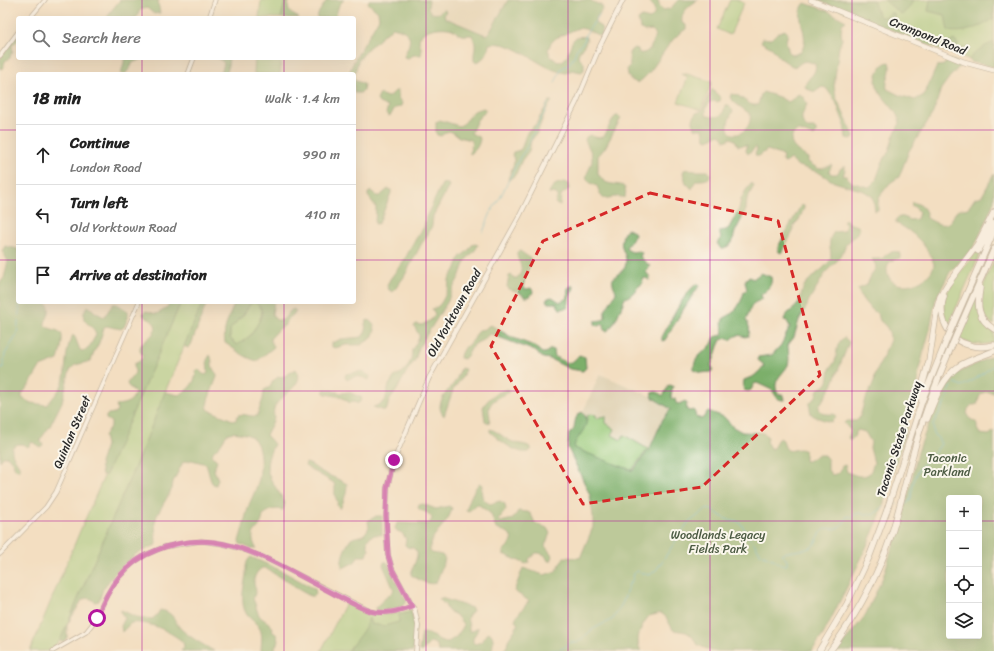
<!DOCTYPE html>
<html lang="en">
<head>
<meta charset="utf-8">
<style>
  :root { --surface:#fff; --page:#f6f6f6; --text:#222; --muted:#767676; --line:#e0e0e0 }
  body { margin:0; font-family:Sriracha,sans-serif; background:var(--page); color:var(--text) }
  .controls { position:absolute; right:12px; bottom:12px; display:grid; overflow:hidden; border-radius:4px; box-shadow:0 4px 16px #0002 }
  .controls button { width:36px; height:36px; display:grid; place-items:center; padding:0; border:0; border-bottom:1px solid var(--line); background:var(--surface); color:var(--text); font:20px sans-serif }
  .stop { position:absolute; width:12px; height:12px; margin:-9px; border:3px solid #b5179e; border-radius:50%; background:#fff }
  .stop.end { background:#b5179e; border-color:#fff; box-shadow:0 1px 4px #0008 }
  .list { margin:0; padding:0; list-style:none }
  h2 { display:flex; justify-content:space-between; align-items:center; height:52px; margin:0; padding:0 16px; font-size:17px }
  h2 small { font-size:13px; font-weight:400; color:var(--muted) }
  .list li { display:grid; grid-template-columns:26px 1fr auto; gap:12px; align-items:center; box-sizing:border-box; height:60px; padding:0 16px; border-top:1px solid var(--line) }
  .list b { display:block; font-size:15px; white-space:nowrap }
  .list p { margin:0; font-size:13px; white-space:nowrap; color:var(--muted) }
  .list em { font-size:13px; font-style:normal; color:var(--muted) }
  .icon { flex:none; width:22px; height:22px; fill:none; stroke:currentColor; stroke-width:2; stroke-linecap:round; stroke-linejoin:round }
  .map { position:relative; flex:none; width:994px; height:651px; overflow:hidden }
  .search { position:absolute; background:var(--surface); box-shadow:0 4px 16px #0002; left:16px; top:16px; width:340px; height:44px; display:flex; align-items:center; gap:10px; box-sizing:border-box; padding:0 14px; border-radius:4px; color:var(--muted); font-size:15px }
  .panel { position:absolute; background:var(--surface); box-shadow:0 4px 16px #0002; left:16px; top:72px; width:340px; height:232px; border-radius:4px }
  .map>svg:first-child { display:block }
  .built { fill:#e0d2b4 }
  .green { fill:#9acb7b; stroke:#627b53 }
  .forest { fill:#7baf6b; stroke:#536d4b; fill-rule:evenodd }
  .lines { fill:none; stroke-linecap:round; stroke-linejoin:round }
  .stream { stroke:#43aec2; stroke-width:1 }
  .tertiary-casing { stroke:#8f8476; stroke-width:5 }
  .secondary-casing { stroke:#8f8476; stroke-width:5.5 }
  .trunk-casing { stroke:#8f8476; stroke-width:6 }
  .motorway-casing { stroke:#8f8476; stroke-width:7 }
  .tertiary { stroke:#fff; stroke-width:3.5 }
  .secondary { stroke:#fff; stroke-width:4 }
  .trunk { stroke:#fff; stroke-width:5 }
  .motorway { stroke:#fff; stroke-width:5.5 }
  .motorway-bridge-casing { stroke:#8f8476; stroke-width:7; stroke-linecap:butt }
  .motorway-bridge { stroke:#fff; stroke-width:5.5 }
  .route { stroke:#b5179e; stroke-width:5 }
  .marked { fill:none; stroke:#d62828; stroke-width:3; stroke-dasharray:8 5; stroke-linejoin:round }
  .grid { fill:none; stroke:#b5179e; stroke-width:1; stroke-opacity:0.55 }
  .labels { text-anchor:middle; stroke-width:4; stroke-linejoin:round; paint-order:stroke }
  .street-label { font-size:12px; fill:#2b2b2b; stroke:#fbf7ec }
  .park-label { font-size:12px; fill:#4c5b43; stroke:#fbf7ec }
</style>
</head>
<body>
<div class="map">
<svg width="994" height="651" viewBox="0 0 994 651">
  <rect width="100%" height="100%" fill="#fbf7ec"/>
  <filter id="ink" filterUnits="userSpaceOnUse"><feTurbulence type="fractalNoise" baseFrequency=".025" numOctaves="2"/><feDisplacementMap in="SourceGraphic" scale="8" xChannelSelector="R" yChannelSelector="G"/><feConvolveMatrix kernelMatrix="1 2 1 2 8 2 1 2 1" color-interpolation-filters="sRGB"/></filter>
  <filter id="wash" filterUnits="userSpaceOnUse"><feTurbulence type="fractalNoise" baseFrequency=".012" numOctaves="4" result="noise"/><feDisplacementMap in="SourceGraphic" scale="16" xChannelSelector="R" yChannelSelector="G"/><feGaussianBlur stdDeviation="0.9" result="paint"/><feColorMatrix in="noise" values="0 0 0 0 0 0 0 0 0 0 0 0 0 0 0 0 0 1.4 0 .05"/><feComposite in="paint" operator="in"/></filter>
  <g filter="url(#wash)">
    <rect width="100%" height="100%" fill="#f3dec1"/>
    <path class="built" d="M424,0H509L487,38L423,12Z
      M600,374L676,407L652,450L633,473L570,450L567,447Z"/>
    <path class="green" d="M261,0H289V1L285,2L281,18H259Z
      M730,0H737L744,3L730,35L717,29Z
      M821,0H994V65L973,61Z
      M255,58H281L280,74H254Z
      M681,74H687L712,82L701,110L678,102L688,77Z
      M983,244L984,245L948,326L946,323C945,317 943,308 944,301C946,287 973,257 983,244Z
      M994,260V325C971,310 985,279 994,260Z
      M974,300H976L978,310L994,330V343C981,345 970,345 959,339Z
      M181,302H203L165,392L145,443L60,641L49,651H30L80,531Z
      M254,302C267,307 261,319 255,328C253,332 251,336 247,338C244,341 240,343 236,345L230,338V329L244,314L250,304Z
      M591,414L596,415L597,419L600,417L606,416V423L615,429L612,435L621,440L624,435L648,449L632,470L603,460L571,447L587,420V416Z
      M346,603C374,615 382,619 411,609L415,626L413,651H321Z"/>
    <path class="forest" d="M120,0H159L158,3L160,13L154,14L147,8L140,10L136,18H107L111,11Z
      M327,0H344L339,5L335,18H317L319,12Z
      M369,0H429L428,8L431,13C437,14 440,14 443,9L446,11L444,14L445,18L486,35L491,30L508,0H590C603,8 608,3 595,19V23L601,27L602,33L600,36L585,29L578,28L556,38L551,43L548,49L550,56L558,62C575,60 564,32 586,37L587,40C585,46 580,49 578,55L579,58L584,63V70L581,72L572,70L566,73C539,70 516,39 489,44C488,54 485,58 476,63L474,61C473,48 478,48 472,35C468,35 463,36 459,34C456,33 455,30 452,29C443,26 424,28 420,37C417,43 424,48 421,55H414L408,58L404,57C405,52 408,49 409,44C412,32 401,29 392,27L388,32L382,35L378,41L369,47L358,61L354,78L356,81L364,84L363,91L360,93H354V74L349,73L354,61L379,18L378,12L368,3Z
      M648,0H658L660,7L664,10L671,8L678,0H698C690,5 680,12 682,23L686,25V29C664,42 658,69 638,83C629,80 628,78 627,68L630,66L629,53L631,50L634,48L638,49L639,53C650,55 654,42 655,33L652,30L644,31L640,28L638,20L642,17L650,19C658,13 654,6 648,0Z
      M817,0H873L877,12L880,17H886L890,13H894V20L891,23C895,26 901,26 906,28C919,34 940,51 954,40L958,44L957,47L959,49L964,47H969V50L959,57Z
      M884,0H914L907,10L902,15Z
      M930,0H994V13L992,14L993,19C980,28 963,34 948,31L945,15L928,11Z
      M289,1C287,12 290,13 299,18H281L285,2Z
      M805,3L828,11L846,21L842,24L841,32L842,39L839,47L834,85L836,97L853,134L854,138L850,139L846,138L844,123L836,102L826,88L822,87L815,92L807,89L805,86C807,77 818,74 815,64C806,60 803,60 796,67L792,66L780,58L772,48L761,42L763,38L771,39L777,33L785,30L788,33L786,41L789,53L793,55L801,52C812,34 792,17 805,3Z
      M18,34V40L12,46L13,51L11,54L10,58L5,61L3,68L0,69V59Z
      M994,42V67L971,62L969,60C975,51 985,46 994,42Z
      M125,58H144L132,63L131,67L125,74H121Z
      M218,58H229L227,74H214L222,71L224,63Z
      M948,59L957,62L959,67L949,78L941,89L933,113L909,151L899,177L890,183L879,197L878,203V210L875,211L873,197L864,191L834,182L818,172L798,166L790,159L785,163L782,161L783,157L781,155C775,154 772,151 767,150L759,156H756L755,153L757,150L756,147L748,154L746,151L747,145L738,146L735,140L731,138L725,141L721,134L717,135L709,140L705,139L703,129H696C692,123 692,119 696,113L702,111L712,89L721,98L720,101L717,102L713,101L710,102L706,108V115C709,117 719,118 722,114C724,112 724,108 726,105H729L733,111C714,145 754,138 750,114L735,103L730,98L731,94C743,94 746,107 758,105L761,94L763,92L779,97L788,102C793,100 794,96 799,94L804,98L807,104C803,114 798,119 807,128H814L816,130V134L813,136L800,131H796C784,143 797,151 808,158V162C823,172 818,169 832,165L829,171L831,174H837L841,168L845,166V170L843,176H846L853,183L869,187L876,180L882,163L889,151L893,137L900,123C896,103 867,92 879,70C882,65 884,63 889,62C893,72 885,80 887,89L899,95L915,100L924,95L937,66L944,65Z
      M395,91H398V98L402,103L401,106L394,109L391,115L388,116L386,113L388,107L379,103L377,100L380,94L387,97L390,96Z
      M549,101H552L546,110L537,133L531,141L529,151L522,160L516,174L508,181C508,173 518,163 512,155L513,152L520,150L522,147L525,137L528,131L536,124Z
      M484,108L486,110L477,120L471,133L480,138C480,144 475,152 470,154C469,149 473,145 471,140L459,137L450,131L446,132L441,136L437,135L436,133V122L440,120L459,126C468,122 465,120 471,114C474,110 479,109 484,108Z
      M616,116H619L621,118L605,148L598,156V174C600,176 602,179 604,181C614,188 629,179 625,197C622,198 619,196 616,197C601,198 604,203 597,186C576,178 593,171 592,158C592,152 587,145 585,140L586,137L590,135C610,145 605,124 616,116Z
      M688,169L694,171H708L710,174L709,178C700,183 696,175 692,189L686,183L683,173L684,170Z
      M994,174V201L987,219L976,243L970,252L950,272L936,299L929,333L919,369L918,383L914,393L907,426L880,516L862,557L823,635L812,651H711L698,645L691,635L686,632L673,630L666,617L661,613L649,616C641,626 634,639 641,651H503L507,646L508,640L518,625L515,620L516,617L529,601L514,591L523,568L544,575L556,571L564,557L580,558L593,527V516L590,495L568,448L569,434L574,429C575,422 575,415 582,412C595,425 574,437 574,448L633,471L650,448L663,419L671,409L653,398L652,394L654,392C659,392 660,393 662,396C666,393 666,389 669,385L673,386L671,396L672,399H675L676,403L679,404L685,401L687,404L686,407L687,410L690,411L694,410L696,417L702,419L708,411L724,417L733,427L742,432L763,433L768,437L767,443L770,448L773,449L777,440L780,438L783,440C787,460 795,444 805,451V461H808L817,455H824L828,460V470L832,475L839,473L842,466L845,465L847,472C855,475 862,479 870,473L874,463L870,448L871,442L865,432L858,430C855,433 855,437 851,440L848,438L851,431L844,423L846,421H856L860,417L864,402L874,382L875,375L890,340C890,331 887,326 880,321L878,314C870,309 860,299 858,289L867,285C869,278 874,272 876,266L872,259H882C886,254 891,250 899,252L900,255V258C896,259 891,260 889,263C886,267 887,272 888,275C893,289 913,286 923,279C929,275 933,271 934,264C927,245 914,232 896,223V219C901,215 904,217 910,220L917,219L919,212L917,209L911,205L912,202C921,204 926,208 927,218C936,223 945,229 952,219C953,216 955,213 957,211C961,208 965,210 969,207L975,198L982,196Z
      M565,182L569,184L570,188L561,195L560,205H557L555,203L558,196L556,194L549,193C552,185 557,183 565,182Z
      M446,183L449,185L448,188L433,216L432,226L426,238L422,243L404,277L393,292L389,290L387,286L390,279L405,259L413,243L424,227L426,217L442,184Z
      M752,183L754,186L747,199L746,210L735,232L732,243L724,249H721L717,243L721,238L719,231L726,230L729,228L739,209L741,199L746,190Z
      M388,189L391,190V193L379,223L375,224L376,207L368,196V193L371,191L377,196H380Z
      M801,205L804,206V208L799,220L794,225L793,232L781,253L778,251V247Z
      M845,219L851,224L858,226L860,229L854,237L846,244L842,254L836,262L826,272L808,302L807,306L799,320L794,337L788,345C788,351 790,360 788,365C783,375 771,380 778,394L783,395L784,400C776,400 776,395 772,390L757,383L754,384L751,390L748,391L744,390L743,387L744,380L754,376L764,367L763,364L758,360V357L772,355L781,345L790,327L787,321L784,320C785,313 794,310 798,304C801,299 801,292 804,286C810,277 822,271 829,262C835,253 824,245 834,232L844,231L846,224L843,222Z
      M628,229L634,232L635,235L627,246L626,249L632,252L639,251L642,253L640,256L642,259L650,266L646,272L650,277L649,280L646,278L642,279L643,283C634,289 635,294 625,298C621,307 615,326 607,331L604,330V324L598,326L595,324V321L602,320L605,318V311L616,293C616,288 611,284 613,279C615,274 626,272 626,262C627,252 618,250 623,235C624,232 625,230 628,229Z
      M475,244L478,245C476,251 470,255 466,260C463,265 462,270 460,275C456,284 450,292 448,301L419,347L415,360L407,371L397,390L389,401L387,409L385,411L373,407L379,405L385,401L389,385L395,376L401,373L406,369L411,360L412,350L419,338V335L414,326L416,324L422,325L431,320L435,314L432,309C434,308 436,308 438,306C443,303 450,285 449,279L455,270L460,257L468,251L472,245Z
      M5,246L18,249V302C24,302 43,300 47,304C50,306 49,311 49,313C48,318 44,321 45,326C49,329 55,329 60,332C65,335 60,354 58,360L40,367L30,384L22,394V398L31,403L47,405C52,399 57,393 61,387C68,374 63,351 73,335L75,337L80,350L82,351L88,349L96,335C94,322 76,325 87,306L90,307L95,312L104,317L113,304H117L128,311V318L124,327L121,329L106,326L104,328L99,343L94,352L91,361L75,365L70,370L69,373L62,402L50,426L40,440L43,445L40,447L32,442L28,447C22,443 17,443 12,448C11,456 17,461 20,468L18,470L15,469L13,463L7,456L3,457L0,461V282L4,278L8,261L2,251Z
      M520,251L530,258L531,261C528,269 522,280 524,288L527,289L531,288L533,291C532,296 530,297 525,297L519,292L508,289L507,286L509,276L512,275L514,278H517C527,267 516,262 517,252Z
      M761,273L771,277C773,285 767,290 761,295L762,298C759,302 756,301 753,304C751,305 748,316 746,320C749,325 751,331 748,336L745,337C738,334 736,335 731,340L727,338L721,340C716,349 716,357 711,365L713,369L711,372L700,373L694,370C693,357 703,354 710,346C713,344 713,340 715,337L722,335C724,330 721,324 723,319C725,317 729,316 731,314C738,309 742,300 744,292L747,290L745,281L747,278L750,277L753,279Z
      M698,284L699,286L683,310L665,340L662,341V337C668,326 687,286 698,284Z
      M571,286H574C574,291 571,292 570,296C568,301 570,304 567,308L560,309L556,303H549L546,301L548,298L552,297L560,302L567,298L568,288Z
      M170,302H181L106,475H102L100,463L106,445L104,436L111,425V422L106,419V416L108,414L115,413L117,411L116,405C126,404 133,402 135,392L128,386L127,383L135,373L134,364C138,362 141,361 143,356L140,351C140,348 140,347 141,345C145,340 162,331 153,322C150,319 146,318 143,315L144,312L147,311L156,314C163,311 167,309 170,302Z
      M203,302H207L191,345L188,348L184,346Z
      M235,302H274L272,314L276,320H283L291,310L294,309L296,312L288,319L285,325L279,329L270,339L274,347L257,361C245,358 236,350 225,343C222,328 230,315 235,302ZM254,302C267,308 261,319 255,328C253,332 251,336 247,338C244,341 240,343 236,345L230,338V329L244,314L250,304Z
      M369,320L374,325L375,330L372,338L361,345H346L335,348L332,347V343L341,339L362,337L366,331L365,324L366,321Z
      M491,325L511,337L534,346L542,353H545L551,349L554,350L555,357C566,362 570,367 579,355L585,357L586,368L583,371L570,369L550,359L543,358L535,351L491,334L488,335C483,342 480,340 474,345C470,349 469,355 464,359L460,358C460,349 468,346 474,339C475,336 477,333 478,330L485,329L488,326Z
      M844,337L849,342L848,345L832,386L819,406V409C823,415 828,414 834,414L836,417L831,422C826,421 814,417 811,414L809,404L816,396L818,389C830,385 828,380 830,369C831,366 834,364 835,361C838,351 835,345 844,337Z
      M210,355C213,360 211,364 213,368C214,372 217,372 217,377L208,400L207,407L209,410L235,421L238,415C244,413 250,417 257,416L263,399L264,390L270,387L273,381L278,377L285,376L296,369C308,385 277,396 274,409C273,412 274,415 274,418C273,423 268,430 266,435L274,444C259,474 272,478 285,503L283,510C274,508 270,510 263,515C262,532 246,529 256,548L252,549L240,544L239,541C243,529 245,517 249,505C252,497 257,488 259,479C261,465 263,438 245,434C238,433 233,431 227,434L220,445L213,452L212,456L217,460L214,470L218,479L216,485L213,484L211,481L206,464L192,460L183,462L173,482L172,489L157,515L155,522L156,545L136,554L115,573L103,589L99,601L95,602C92,598 86,597 82,600L67,625V638L63,642L60,641L145,443L165,392L179,395C189,390 196,382 196,371L198,369L203,374L206,375L208,372L207,360Z
      M994,355V393C984,390 979,393 978,403L975,405H972L968,409L967,415L969,418L977,423V429L980,434L989,435L994,431V651H837L865,616L883,577L904,512L918,452L928,425L945,389L956,374ZM949,498H979V636H949Z
      M461,368L465,369L463,376L453,390L444,416C432,403 450,390 456,380C458,376 459,372 461,368Z
      M362,371L370,376L369,380C361,376 355,375 347,380L345,377L346,374Z
      M325,389L341,393L348,392L361,397L362,400L357,404L354,401L350,403L341,397L326,394L323,392Z
      M508,389L510,392C502,396 490,400 489,409C489,414 491,417 489,423L485,421L483,407C489,397 497,392 508,389Z
      M490,429C500,432 504,439 513,442C520,445 527,443 532,449L529,452C516,455 500,440 490,432Z
      M306,463C312,464 315,468 320,471C329,476 339,479 347,484C347,492 344,501 340,509L337,505C338,500 336,500 335,496C334,491 336,488 334,483L305,466Z
      M480,483L482,485C481,495 481,499 490,504L500,501L505,504L506,510L498,520L500,522L513,519L518,511L528,512L531,514L535,523L547,528L550,533L545,546L553,556L551,561H548L545,555L539,553H536L529,559V562L526,564L503,554V551L512,542C511,530 505,532 496,529L491,514L479,505H476L469,511L466,510C468,503 474,487 480,483Z
      M423,504L436,509L449,506L452,508C450,524 428,534 430,551L432,553L442,555L445,559L436,583C428,586 418,579 411,575C412,568 418,558 417,552L413,548L407,547L405,545L406,539L402,533L397,531L395,528L397,523L429,524L432,519L431,516L426,512L420,510L418,508L419,505Z
      M376,516H382V535C375,534 368,535 367,543L369,550L367,556H358L355,562L343,568C339,559 346,546 351,539C360,534 363,539 369,527L368,521Z
      M251,557L282,571L315,589L316,594L313,596H310L294,587L287,580L281,578L265,568H262C254,573 252,582 256,590L253,599C256,604 256,610 259,615C262,620 269,621 273,628L272,631L277,635L278,642L275,647L276,651H261C261,644 263,636 260,629C257,623 251,620 247,615C239,603 244,587 246,574C246,568 245,561 251,557Z
      M384,562H387L399,588L406,600V603C400,610 386,610 377,611L376,608C380,601 388,597 394,590L383,565Z
      M441,598L472,608L473,611C463,619 470,620 469,631H473L478,627C478,633 472,636 473,642L475,644L481,642L489,632C495,636 493,644 492,651H438L437,645L431,642L422,651H419L422,633C430,632 438,642 448,642L456,637L463,627V624L456,615L448,611L445,605L439,599Z
      M121,610L136,617L152,619L157,615L160,610C175,612 173,621 182,630C190,637 205,646 214,651H181L184,647L183,642C170,631 148,621 131,623L122,632L121,626L125,618L121,613Z
      M411,612L415,626L413,651H348C355,640 365,631 369,618L371,624L384,626L399,622V615Z"/>
    <g class="lines">
      <path class="stream" d="M555,83L561,69L569,64L574,57L576,50L585,40V35L600,14
        M483,232L492,210L500,198L520,157L526,149L541,118L545,113L546,108L548,103
        M0,370L3,367L5,354L17,335L20,302
        M904,503H908L911,498L913,483L920,467L933,455L941,444L938,438L934,435L933,425L948,396L951,387L955,383L962,386L974,380L994,365
        M892,505L897,504
        M549,651L550,650C559,651 564,649 570,642L577,643L593,629L613,619L623,602L629,584L633,579L634,573L638,571L644,574L650,575L657,569L687,524L705,510L710,509L726,519L737,521L742,525L748,537L752,540L761,554L775,560L781,565H787V560L781,554C791,550 804,551 812,547C818,542 818,531 828,528C830,528 832,529 834,529C840,528 845,522 847,516L852,517L858,513L873,515L882,508L885,507"/>
    </g>
  </g>
  <g filter="url(#ink)">
    <g class="lines">
      <defs>
        <path id="tertiary" d="M30,18L45,0
          M209,18L215,0
          M0,56L18,32
          M188,74L194,58
          M0,554L46,507L56,492L139,302
          M53,651L86,632L97,618L104,600L115,581L133,563L145,555L164,547L201,541L223,544L242,549L267,559L370,611C385,615 398,611 412,606"/>
        <path id="secondary" d="M416,651L418,625L415,611L392,569L388,555L386,530L387,488L394,460L429,378L519,217L577,101L600,46L623,0"/>
        <path id="trunk" d="M811,0L964,62L994,70"/>
        <path id="motorway" d="M978,251L994,224
          M980,288C977,305 977,319 994,329
          M944,296C937,316 948,340 969,345C978,348 986,347 994,345
          M953,325L994,231
          M958,331L994,249
          M919,397L929,361L937,308L940,297L947,285L977,245L994,212
          M927,419C934,401 942,378 959,366C970,359 983,356 994,351
          M819,651L847,604L870,555L886,513L922,401L947,339
          M830,651C853,620 872,587 886,550C898,519 904,486 913,454C923,416 937,380 952,345"/>
      </defs>
      <use href="#tertiary" class="tertiary-casing"/>
      <use href="#secondary" class="secondary-casing"/>
      <use href="#trunk" class="trunk-casing"/>
      <use href="#motorway" class="motorway-casing"/>
      <use href="#tertiary" class="tertiary"/>
      <use href="#secondary" class="secondary"/>
      <use href="#trunk" class="trunk"/>
      <use href="#motorway" class="motorway"/>
      <defs>
        <path id="motorway-bridge" d="M947,339L953,325
          M952,345L958,331"/>
      </defs>
      <use href="#motorway-bridge" class="motorway-bridge-casing"/>
      <use href="#motorway-bridge" class="motorway-bridge"/>
    </g>
  </g>
  <g class="lines" filter="url(#ink)">
    <path class="route" d="M97,618C108,587 125,562 157,550C175,543 195,540 214,542C251,546 301,577 334,594C346,600 357,607 370,611C385,615 398,611 412,606L392,569L388,555L386,516L387,488L394,460"/>
  </g>
  <path d="M0 0H994V651H0ZM650,193L778,221L820,375L702,487L583,504L491,346L543,241Z" fill="#f3dec1" fill-opacity=".55" fill-rule="evenodd"/>
  <path class="marked" d="M650,193L778,221L820,375L702,487L583,504L491,346L543,241Z"/>
  <path class="grid" d="M142,0V18M284,0V18M426,0V651M568,0V651M710,0V651M852,0V651M142,58V74M284,58V74M0,130H18M354,130H994M0,260H18M354,260H994M142,302V651M284,302V651M0,391H994M0,521H949M979,521H994"/>
  <g class="labels">
    <g class="street-label">
      <text transform="translate(928 36) rotate(22)" y="4">Crompond Road</text>
      <text transform="translate(454 313) rotate(-61)" y="4">Old Yorktown Road</text>
      <text transform="translate(72 432) rotate(-67)" y="4">Quinlan Street</text>
      <text transform="translate(899 439) rotate(-72)" y="4">Taconic State Parkway</text>
    </g>
    <g class="park-label">
      <text x="947" y="462">Taconic<tspan x="947" dy="14">Parkland</tspan></text>
      <text x="718" y="539">Woodlands Legacy<tspan x="718" dy="14">Fields Park</tspan></text>
    </g>
  </g>
</svg>
<div class="controls">
<button>+</button>
<button>−</button>
<button><svg class="icon" aria-label="locate" viewBox="0 0 24 24"><circle cx="12" cy="12" r="6"/><path d="M12 2v4M12 18v4M2 12h4M18 12h4"/></svg></button>
<button><svg class="icon" aria-label="layers" viewBox="0 0 24 24"><path d="M12 4l9 5-9 5-9-5zM3 14l9 5 9-5"/></svg></button>
</div>
<div class="stop" style="left:97px;top:618px"></div>
<div class="stop end" style="left:394px;top:460px"></div>
<div class="search"><svg class="icon" aria-label="search" viewBox="0 0 24 24"><circle cx="10" cy="10" r="6"/><path d="M15 15l6 6"/></svg>Search here</div>
<section class="panel">
<h2>18 min<small>Walk · 1.4 km</small></h2>
<ul class="list">
<li><svg class="icon" aria-label="ahead" viewBox="0 0 24 24"><path d="M12 20V5M6 11l6-6 6 6"/></svg><div><b>Continue</b><p>London Road</p></div><em>990 m</em></li>
<li><svg class="icon" aria-label="left" viewBox="0 0 24 24"><path d="M17 20v-9H6M10 6l-5 5 5 5"/></svg><div><b>Turn left</b><p>Old Yorktown Road</p></div><em>410 m</em></li>
<li><svg class="icon" aria-label="arrive" viewBox="0 0 24 24"><path d="M6 21V4h12l-3 4 3 4H6"/></svg><div><b>Arrive at destination</b></div></li>
</ul>
</section>
</div>
</body>
</html>
